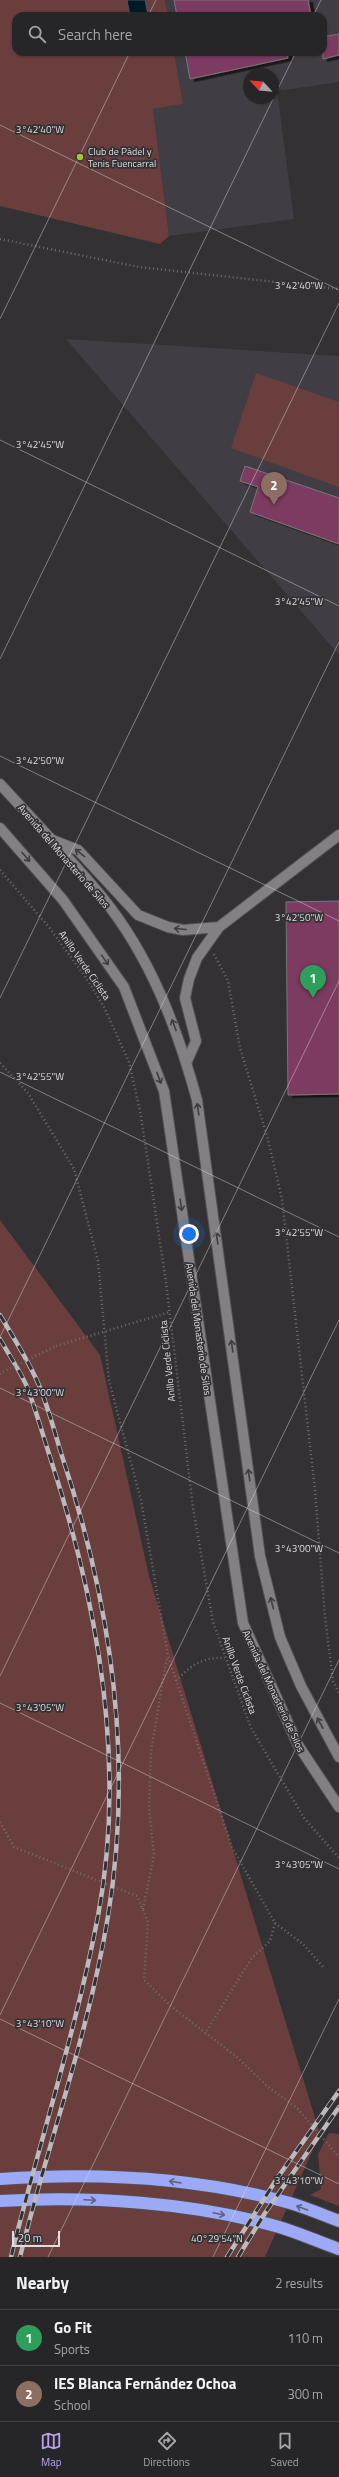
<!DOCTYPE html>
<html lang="en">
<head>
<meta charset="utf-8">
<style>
  :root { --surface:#262527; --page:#2e2d2f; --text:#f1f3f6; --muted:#a4a5a7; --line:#424244; --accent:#bca0f2 }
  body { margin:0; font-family:"Titillium Web",sans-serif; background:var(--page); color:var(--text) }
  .compass { position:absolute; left:243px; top:68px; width:36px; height:36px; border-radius:50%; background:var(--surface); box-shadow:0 1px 3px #0004; rotate:296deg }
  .scale { position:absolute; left:12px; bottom:10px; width:48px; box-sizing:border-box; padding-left:4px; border:2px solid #dfdee0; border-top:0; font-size:11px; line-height:14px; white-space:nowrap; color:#dfdee0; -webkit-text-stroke:3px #333134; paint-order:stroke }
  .you { position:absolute; left:189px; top:1234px; width:14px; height:14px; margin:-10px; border:3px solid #fff; border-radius:50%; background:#1a73e8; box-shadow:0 0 0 6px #1a73e833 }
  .badge { display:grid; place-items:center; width:26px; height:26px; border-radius:50%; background:var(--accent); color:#fff; font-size:13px; font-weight:700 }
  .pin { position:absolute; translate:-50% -33px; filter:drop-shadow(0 1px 2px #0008) }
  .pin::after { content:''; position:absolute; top:21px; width:14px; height:12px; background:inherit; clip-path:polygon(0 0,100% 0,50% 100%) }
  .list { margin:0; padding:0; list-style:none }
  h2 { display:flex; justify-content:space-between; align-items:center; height:52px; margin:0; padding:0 16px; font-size:17px }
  h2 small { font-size:13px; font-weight:400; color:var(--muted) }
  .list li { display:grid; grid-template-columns:26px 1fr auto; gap:12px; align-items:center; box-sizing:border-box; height:56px; padding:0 16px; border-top:1px solid var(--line) }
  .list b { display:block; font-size:15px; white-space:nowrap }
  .list p { margin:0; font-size:13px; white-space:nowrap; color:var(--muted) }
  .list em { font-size:13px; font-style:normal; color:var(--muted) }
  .icon { flex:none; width:22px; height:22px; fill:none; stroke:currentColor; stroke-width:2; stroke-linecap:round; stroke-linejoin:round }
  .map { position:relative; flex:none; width:339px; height:2257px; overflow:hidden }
  .search { position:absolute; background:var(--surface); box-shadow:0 1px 3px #0004; left:12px; right:12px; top:12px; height:44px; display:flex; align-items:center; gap:10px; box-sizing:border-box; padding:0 14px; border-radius:12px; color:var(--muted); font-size:15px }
  .sheet { height:164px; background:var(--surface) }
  nav { display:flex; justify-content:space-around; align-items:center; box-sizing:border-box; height:56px; border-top:1px solid var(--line); background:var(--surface); font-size:11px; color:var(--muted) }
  nav a { display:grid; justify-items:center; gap:2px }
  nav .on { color:var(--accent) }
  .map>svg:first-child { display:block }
  .built { fill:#413d44; fill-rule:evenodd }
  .green { fill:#6b3e3e }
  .water { fill:#041928; stroke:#46545f }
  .building { fill:#7d3b62; stroke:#7a7779; filter:url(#shadow) }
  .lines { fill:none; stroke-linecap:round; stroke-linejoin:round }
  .minor-casing { stroke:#525053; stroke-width:12 }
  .tertiary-casing { stroke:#525053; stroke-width:12 }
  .motorway-casing { stroke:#525053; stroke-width:14 }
  .path { stroke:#6f6d70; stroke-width:2.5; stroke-dasharray:1 3; stroke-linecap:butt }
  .minor { stroke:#828083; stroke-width:10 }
  .tertiary { stroke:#828083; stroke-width:10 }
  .motorway { stroke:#9ca9f7; stroke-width:12 }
  .rail-casing { stroke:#bbbabc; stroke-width:4.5 }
  .rail { stroke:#333134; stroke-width:3; stroke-dasharray:9; stroke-linecap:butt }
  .path-bridge { stroke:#6f6d70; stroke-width:2.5; stroke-dasharray:1 3; stroke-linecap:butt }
  .oneway { stroke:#3f3d40 }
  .oneway2 { stroke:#5d6182 }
  .ticks { fill:none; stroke:#dfdee0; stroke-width:1; stroke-opacity:0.45 }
  .poi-dot { fill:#a0c92c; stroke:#333134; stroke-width:1.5 }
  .labels { text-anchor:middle; stroke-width:3.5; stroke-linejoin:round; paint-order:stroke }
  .poi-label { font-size:10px; fill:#dfdee0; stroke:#333134; text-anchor:start }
  .street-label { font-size:10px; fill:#dfdee0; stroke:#333134 }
  .ticks-label { font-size:10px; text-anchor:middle; fill:#dfdee0; stroke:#333134; stroke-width:3.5; stroke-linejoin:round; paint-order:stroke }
</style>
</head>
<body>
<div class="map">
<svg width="339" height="2257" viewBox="0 0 339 2257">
  <defs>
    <filter id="shadow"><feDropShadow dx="4.5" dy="2.5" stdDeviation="0" flood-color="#0009"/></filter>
  </defs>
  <rect width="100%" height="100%" fill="#333134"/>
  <path class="built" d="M165,0H339V82L277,91L294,219L169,236L153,109L183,104L174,52H323V16H168ZM249,74H273V98H249Z
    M66,339L339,356V655Z"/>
  <path class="green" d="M0,0H165L168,16H16V52H174L183,104L153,109L169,236L160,244L0,206Z
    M256,373L339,402V487L231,448Z
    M0,1220L100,1355L149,1576L320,2134L265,2257H0Z
    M329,2133L339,2134V2206L310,2195L321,2189L318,2154Z"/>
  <path class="water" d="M127,0H145L148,16H130Z"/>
  <path class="building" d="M174,0H308L311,16H177Z
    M339,34V55L323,59V37Z
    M185,52H287L288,58L190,79Z
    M245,466L339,498V544L250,512L258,487L240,481Z
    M339,901V1094L288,1095L286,902Z"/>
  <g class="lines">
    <defs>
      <path id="minor" d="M50,839L78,850L138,915L168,927L183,930L219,927
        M187,1061L196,1041L185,998L189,979L197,958L219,927L339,835"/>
      <path id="tertiary" d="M0,784C34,821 70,858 102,897C150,956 177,1027 197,1100L260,1556L280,1637L301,1686L339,1757
        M0,828L63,900L124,987L164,1091L243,1623L298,1745L339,1807"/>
      <path id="motorway" d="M0,2179C97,2172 196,2177 290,2203C307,2208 323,2215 339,2221
        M0,2201C91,2196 191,2202 279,2227C299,2233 319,2242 339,2249"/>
    </defs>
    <use href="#minor" class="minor-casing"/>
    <use href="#tertiary" class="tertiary-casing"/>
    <use href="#motorway" class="motorway-casing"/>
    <path class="path" d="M0,239L139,267L339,289
      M0,870L48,926L87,979L104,1007L129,1062L141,1116L166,1282L193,1508L213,1622L251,1728L304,1818L339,1858
      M214,954L228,981L240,1048L267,1136L282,1199L315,1490L325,1617L333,1681L339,1693
      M0,1063L28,1093L74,1169L98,1261L109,1381L141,1500L168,1656L232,1847L275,1923L270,1941L251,1959L205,2034
      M56,1346L170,1312
      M0,1374L3,1372
      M176,1681C191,1665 202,1657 225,1658
      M0,1822L14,1847L137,1896L148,1922L144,1980L172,2007L238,2058L267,2086L297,2108L339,2157
      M143,1909L154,1855L149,1808L151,1751L167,1657
      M275,1923L303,1944L324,1968"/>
    <use href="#minor" class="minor"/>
    <use href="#tertiary" class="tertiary"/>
    <use href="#motorway" class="motorway"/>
    <defs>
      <path id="rail" d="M0,1315C13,1337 28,1360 38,1383C48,1406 54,1430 61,1453C111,1602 134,1760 108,1916C89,2032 48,2143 20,2257
        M0,1339C9,1355 21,1372 28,1389C36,1411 43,1435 50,1457C98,1603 127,1763 98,1916C76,2031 39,2143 11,2257
        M227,2257L278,2177L339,2091
        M238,2257L265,2213L339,2107"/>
    </defs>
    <use href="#rail" class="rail-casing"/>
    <use href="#rail" class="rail"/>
    <path class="path-bridge" d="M3,1372L56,1346"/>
  </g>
  <defs><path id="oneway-shaft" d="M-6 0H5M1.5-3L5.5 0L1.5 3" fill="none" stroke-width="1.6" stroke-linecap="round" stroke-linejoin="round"/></defs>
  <g class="oneway">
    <use href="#oneway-shaft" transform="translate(80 853) rotate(-142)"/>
    <use href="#oneway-shaft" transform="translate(26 857) rotate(49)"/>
    <use href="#oneway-shaft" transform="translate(180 929) rotate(-175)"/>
    <use href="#oneway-shaft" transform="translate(105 960) rotate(55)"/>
    <use href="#oneway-shaft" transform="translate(174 1025) rotate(-110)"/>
    <use href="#oneway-shaft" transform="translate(159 1078) rotate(69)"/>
    <use href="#oneway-shaft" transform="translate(198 1109) rotate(-98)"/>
    <use href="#oneway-shaft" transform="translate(181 1205) rotate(82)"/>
    <use href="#oneway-shaft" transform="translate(217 1238) rotate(-98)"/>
    <use href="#oneway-shaft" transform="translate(232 1346) rotate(-98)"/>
    <use href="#oneway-shaft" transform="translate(249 1475) rotate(-98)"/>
    <use href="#oneway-shaft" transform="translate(272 1603) rotate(-104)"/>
    <use href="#oneway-shaft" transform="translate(320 1723) rotate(-119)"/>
  </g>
  <g class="oneway2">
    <use href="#oneway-shaft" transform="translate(175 2182) rotate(-172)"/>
    <use href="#oneway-shaft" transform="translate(90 2200) rotate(3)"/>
    <use href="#oneway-shaft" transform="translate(302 2208) rotate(-160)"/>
    <use href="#oneway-shaft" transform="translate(219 2214) rotate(12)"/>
  </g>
  <path class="ticks" d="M148,16L156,0M313,16L321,0M0,125L339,290M0,319L130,52M0,440L339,606M0,659L296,52M0,756L339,921M0,998L339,303M0,1072L339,1237M0,1337L339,642M0,1388L339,1553M0,1676L339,981M0,1703L339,1869M0,2015L339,1320M0,2019L339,2184M48,2257L339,1660M213,2257L339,1999"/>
  <circle class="poi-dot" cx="80" cy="157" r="4"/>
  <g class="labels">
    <g class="poi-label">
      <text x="88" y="155">Club de Pádel y<tspan x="88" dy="12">Tenis Fuencarral</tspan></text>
    </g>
    <g class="street-label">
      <text transform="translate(64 856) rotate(49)" y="4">Avenida del Monasterio de Silos</text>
      <text transform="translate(85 965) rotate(55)" y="4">Anillo Verde Ciclista</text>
      <text transform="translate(199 1329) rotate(82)" y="4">Avenida del Monasterio de Silos</text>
      <text transform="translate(167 1361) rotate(-96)" y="4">Anillo Verde Ciclista</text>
      <text transform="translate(240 1675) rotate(70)" y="4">Anillo Verde Ciclista</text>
      <text transform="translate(274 1691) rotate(65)" y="4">Avenida del Monasterio de Silos</text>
    </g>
  </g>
  <g class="ticks-label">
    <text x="40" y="133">3°42'40"W</text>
    <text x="299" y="289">3°42'40"W</text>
    <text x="40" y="448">3°42'45"W</text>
    <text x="299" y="605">3°42'45"W</text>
    <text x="40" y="764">3°42'50"W</text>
    <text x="299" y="921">3°42'50"W</text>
    <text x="40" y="1080">3°42'55"W</text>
    <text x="299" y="1236">3°42'55"W</text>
    <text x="40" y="1396">3°43'00"W</text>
    <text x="299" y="1552">3°43'00"W</text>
    <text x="40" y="1711">3°43'05"W</text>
    <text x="299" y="1868">3°43'05"W</text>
    <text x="40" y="2027">3°43'10"W</text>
    <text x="299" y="2184">3°43'10"W</text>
    <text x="217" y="2242">40°29'54"N</text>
  </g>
</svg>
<svg class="compass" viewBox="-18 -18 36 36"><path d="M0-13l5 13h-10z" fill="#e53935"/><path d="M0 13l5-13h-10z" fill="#a4a5a7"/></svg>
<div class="scale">20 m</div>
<div class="you"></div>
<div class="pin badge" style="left:313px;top:998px;background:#2e9e5b">1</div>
<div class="pin badge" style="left:274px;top:505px;background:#8d6e63">2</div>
<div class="search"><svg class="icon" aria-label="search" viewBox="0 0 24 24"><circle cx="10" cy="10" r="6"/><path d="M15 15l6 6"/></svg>Search here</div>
</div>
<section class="sheet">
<h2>Nearby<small>2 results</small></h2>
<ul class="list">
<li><span class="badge" style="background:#2e9e5b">1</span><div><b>Go Fit</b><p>Sports</p></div><em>110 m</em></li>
<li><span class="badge" style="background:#8d6e63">2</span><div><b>IES Blanca Fernández Ochoa</b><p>School</p></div><em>300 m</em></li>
</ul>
</section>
<nav>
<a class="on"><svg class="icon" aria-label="map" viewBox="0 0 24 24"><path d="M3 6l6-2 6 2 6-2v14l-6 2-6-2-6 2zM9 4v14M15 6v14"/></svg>Map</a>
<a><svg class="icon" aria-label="directions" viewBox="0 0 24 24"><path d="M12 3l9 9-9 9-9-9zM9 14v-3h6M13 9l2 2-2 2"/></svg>Directions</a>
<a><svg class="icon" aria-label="saved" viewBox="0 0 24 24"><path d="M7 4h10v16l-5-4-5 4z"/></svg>Saved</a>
</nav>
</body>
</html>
